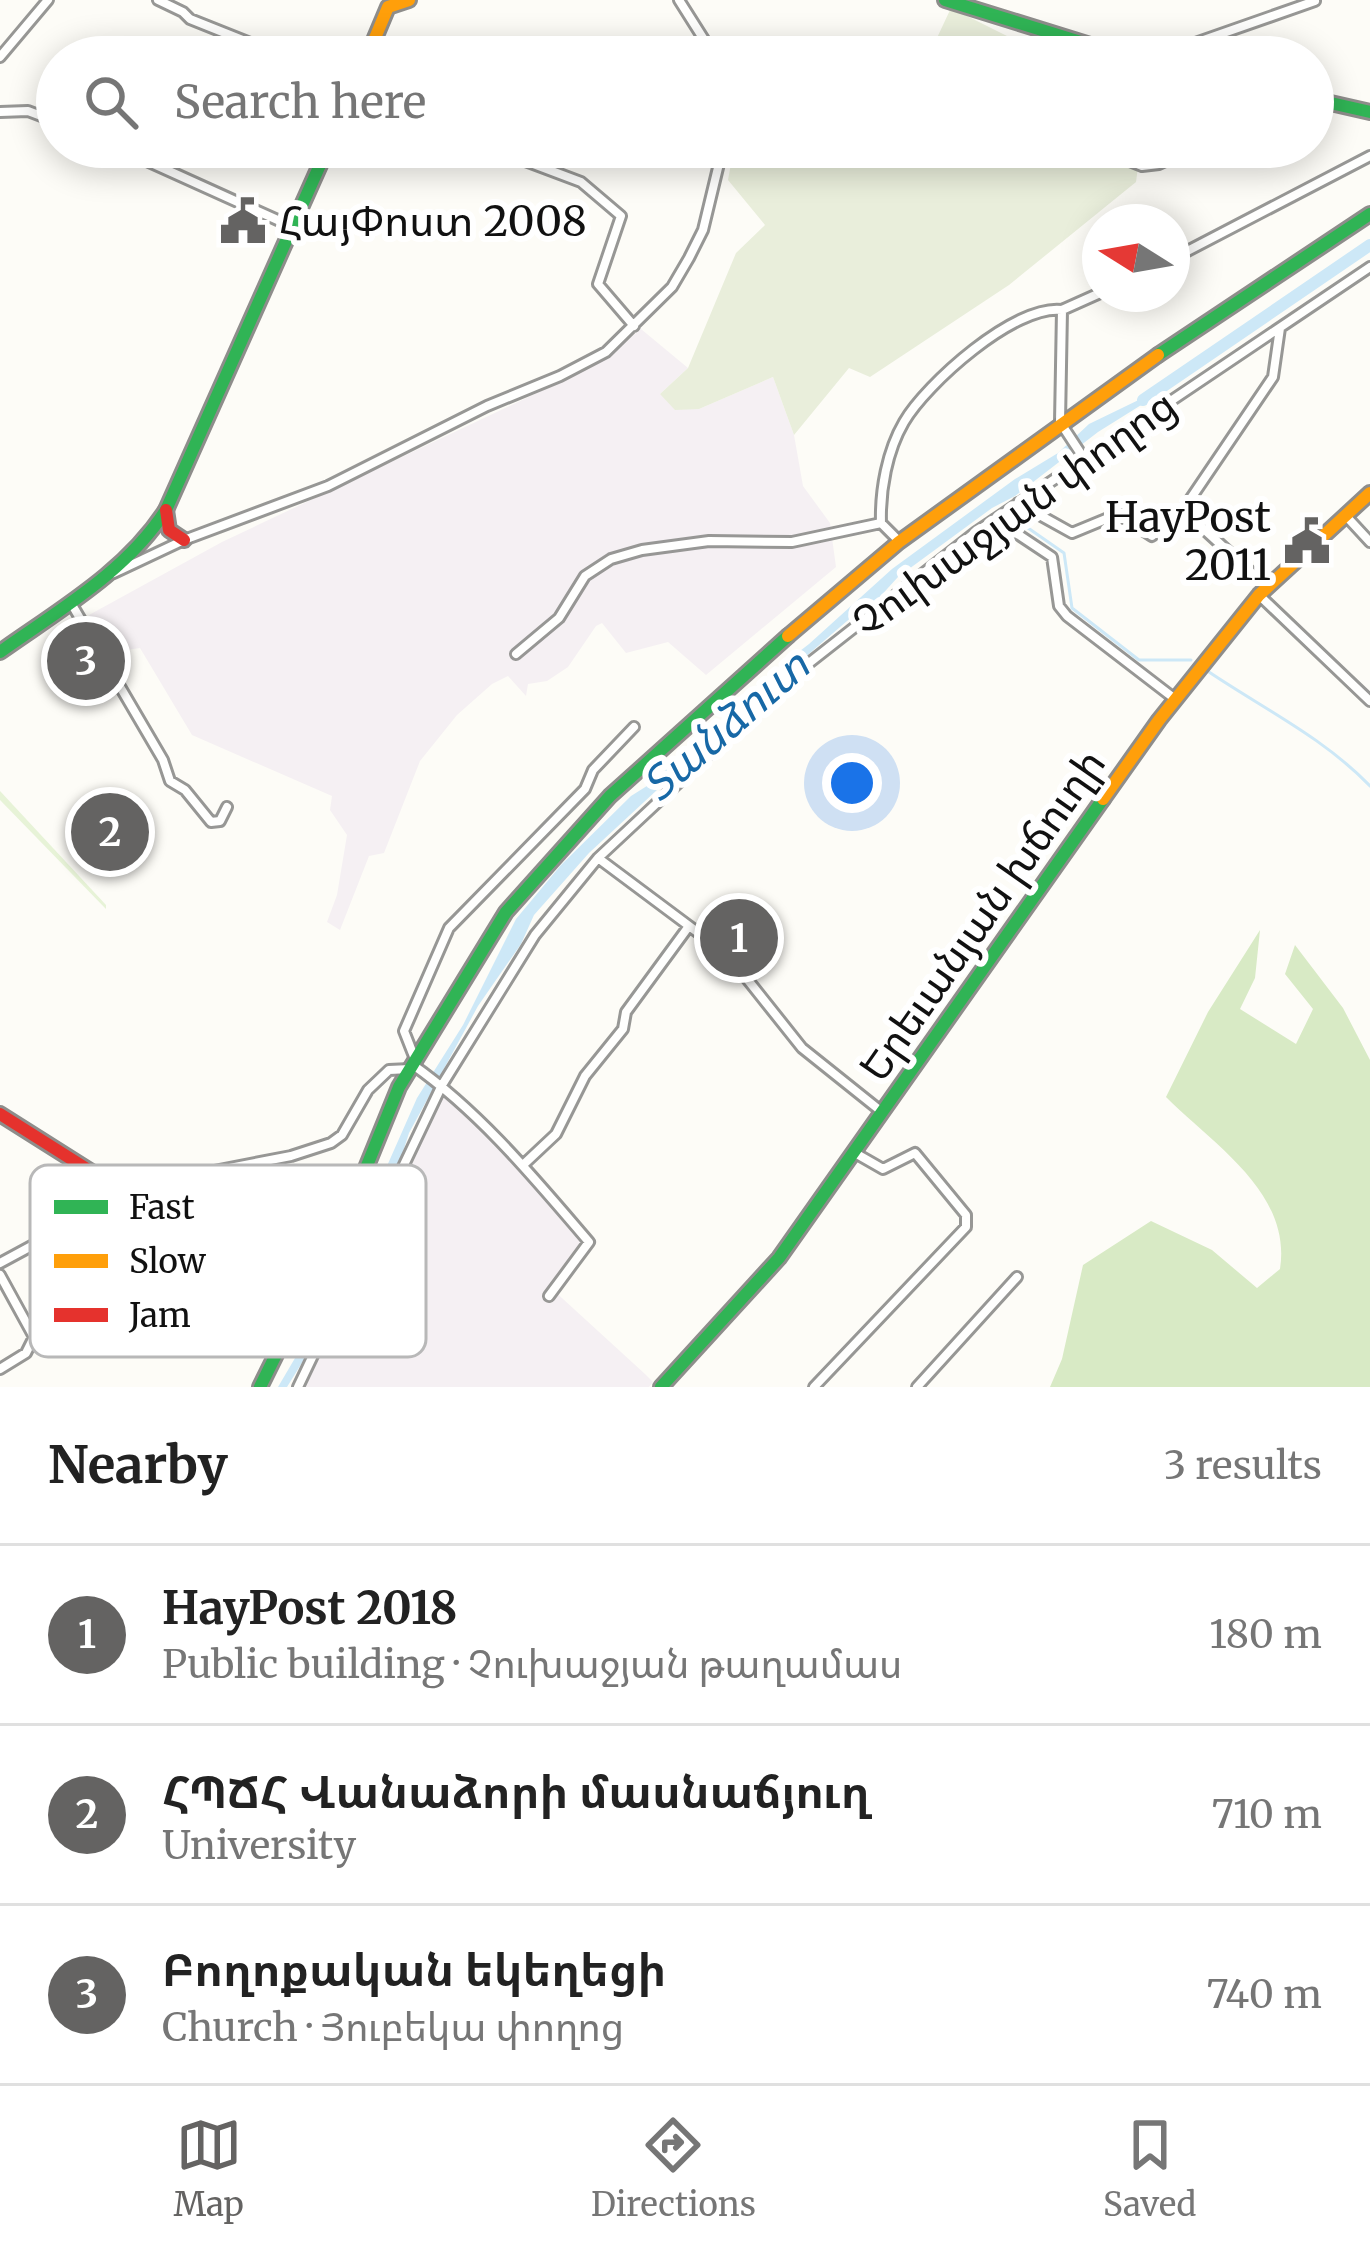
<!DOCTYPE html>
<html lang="en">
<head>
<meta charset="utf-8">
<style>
  :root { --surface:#fff; --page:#f2f2f2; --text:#222; --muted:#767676; --line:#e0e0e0; --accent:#646362 }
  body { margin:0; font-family:Merriweather,"Noto Sans Armenian",serif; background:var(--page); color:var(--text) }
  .compass { position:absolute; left:1082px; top:204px; width:108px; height:108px; border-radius:50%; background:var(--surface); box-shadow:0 6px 30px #0003; rotate:281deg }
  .you { position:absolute; left:852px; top:783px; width:42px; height:42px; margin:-30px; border:9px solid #fff; border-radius:50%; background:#1a73e8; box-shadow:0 0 0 18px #1a73e833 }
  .badge { display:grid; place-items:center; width:78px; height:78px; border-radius:50%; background:var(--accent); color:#fff; font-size:39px; font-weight:700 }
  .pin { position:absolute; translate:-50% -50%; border:6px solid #fff; box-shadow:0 3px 12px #0006 }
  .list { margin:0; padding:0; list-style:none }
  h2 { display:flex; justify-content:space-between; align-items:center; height:156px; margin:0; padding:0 48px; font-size:51px }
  h2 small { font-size:39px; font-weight:400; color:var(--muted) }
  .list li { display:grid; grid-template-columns:78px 1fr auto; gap:36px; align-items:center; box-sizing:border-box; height:180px; padding:0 48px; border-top:3px solid var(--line) }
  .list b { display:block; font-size:45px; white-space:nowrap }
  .list p { margin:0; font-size:39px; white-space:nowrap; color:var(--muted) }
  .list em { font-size:39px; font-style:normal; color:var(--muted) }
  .icon { flex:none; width:66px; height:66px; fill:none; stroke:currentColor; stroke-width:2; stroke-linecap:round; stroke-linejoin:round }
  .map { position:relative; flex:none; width:1370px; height:1387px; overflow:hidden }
  .search { position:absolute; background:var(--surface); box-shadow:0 6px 30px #0003; left:36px; right:36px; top:36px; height:132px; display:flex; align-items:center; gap:30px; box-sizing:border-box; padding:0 42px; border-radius:66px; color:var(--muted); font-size:45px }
  .sheet { height:696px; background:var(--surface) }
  nav { display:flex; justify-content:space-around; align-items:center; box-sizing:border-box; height:168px; border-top:3px solid var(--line); background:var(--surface); font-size:33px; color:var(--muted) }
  nav a { display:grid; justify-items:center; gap:6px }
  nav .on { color:var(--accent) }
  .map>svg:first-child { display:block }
  .industrial { fill:#f5f0f3 }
  .green { fill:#e7f3d7 }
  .forest { fill:#d8eac5 }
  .cemetery { fill:#e9eedb }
  .water { fill:#cde8f7 }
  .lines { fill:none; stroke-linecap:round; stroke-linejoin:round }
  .stream { stroke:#cde8f7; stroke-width:3 }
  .river { stroke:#cde8f7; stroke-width:12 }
  .street-casing { stroke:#979795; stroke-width:14 }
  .fast-casing { stroke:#8e8d8b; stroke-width:18 }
  .slow-casing { stroke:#8e8d8b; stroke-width:18 }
  .jam-casing { stroke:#8e8d8b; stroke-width:18 }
  .street { stroke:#fffffe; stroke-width:8 }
  .fast { stroke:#30b455; stroke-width:12 }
  .slow { stroke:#ff9f0a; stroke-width:12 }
  .jam { stroke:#e5322d; stroke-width:12 }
  .labels { text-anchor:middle; stroke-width:12; stroke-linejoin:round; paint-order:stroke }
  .poi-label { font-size:42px; fill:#111; stroke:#fff; text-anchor:start }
  .street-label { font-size:42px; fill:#111; stroke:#fff }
  .water-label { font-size:45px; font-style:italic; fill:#1768a6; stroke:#fff }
  .key { fill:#fff; stroke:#b8b8b8; stroke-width:3 }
  .key-label { font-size:33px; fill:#111 }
</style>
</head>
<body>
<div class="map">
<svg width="1370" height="1387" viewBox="0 0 1370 1387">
  <rect width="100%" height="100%" fill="#fdfcf7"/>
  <path class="industrial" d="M641,329L688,368L660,394L699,409L773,377L794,435L803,486L830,523L836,567L706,675L668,642L626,653L602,623L596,626L568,667L547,681L528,684L526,696L508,676L492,684L457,715L420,761L384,853L369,856L340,930L327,922L337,895L347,835L330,810L332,796L192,735L140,648L113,652L89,615L222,542L558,383L605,358Z
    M443,1091L521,1167L585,1243L551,1288L645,1374L653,1382L649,1387H302Z"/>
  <path class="green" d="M0,791L106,905V909L0,800Z"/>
  <path class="forest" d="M1260,930L1255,978L1240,1009L1296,1044L1313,1009L1285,974L1295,945L1343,1008L1370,1060V1387H1050L1062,1359L1083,1265L1151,1221L1212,1250L1257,1288L1280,1269C1292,1193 1213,1144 1166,1097L1208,1012Z"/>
  <path class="cemetery" d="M951,8L1021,43L1014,57H928Z
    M734,147H1090L1138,167L1136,182L1009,285L870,377L849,368L794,435L773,377L699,409L675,410L660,394L688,368L736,253L765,225L728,180Z"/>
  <path class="water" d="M1153,393L1154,397L1098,432L1015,496L992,508L898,577L877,600L854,615L739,714L589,853L534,915L521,944L478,1006L409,1133L399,1164L371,1210L358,1255L333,1295L313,1345L287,1387H278L318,1319L331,1284L349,1254L363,1208L383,1175L417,1098L463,1025L516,919L561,865L631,796L658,779L685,748L714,730L761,681L809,644L892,569L1015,479L1058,453L1089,424Z"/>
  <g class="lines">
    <path class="stream" d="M1015,519L1064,553L1072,608L1139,660H1191
      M1209,672C1264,709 1324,738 1370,786"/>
    <path class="river" d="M1143,400L1370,245"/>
    <defs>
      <path id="street" d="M158,0L183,12L190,19L285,57
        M679,0L715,57
        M0,57L48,0
        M1155,57L1315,1
        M0,112L28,111L57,122
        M116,147L293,227
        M488,147L581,182L621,216L598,284L634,326
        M1095,147L1142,166L1159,164L1196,147
        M1211,147H1220
        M1172,259L1370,156
        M1083,457L1060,422L1062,310L1100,293
        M1018,503L1072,533L1118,514L1152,536L1183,510L1266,586
        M1183,510L1273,377L1280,328
        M1346,516L1370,542
        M995,519L1052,557L1059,606L1067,616L1175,699
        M900,542L881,523C880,490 887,451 904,422C926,384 1015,304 1062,310
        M114,573L184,540L328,486L487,406L560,376L606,352L672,287L689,258L703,230L723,147
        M1260,596L1370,701
        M71,603L163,760L170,781L185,790L211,822L220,821L227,807
        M516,654L559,618L585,576L611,559L642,550L709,541L792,542L881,523
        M598,858L728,955L802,1048L882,1112
        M415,1059L404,1031L449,928L585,789L593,770L634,727
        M413,1065C481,1113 535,1179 589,1242L549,1296
        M523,1165L556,1134L585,1076L623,1029L626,1012L689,926
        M0,1263L100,1209L117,1188L127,1189L147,1178L183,1177L291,1156L331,1143L342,1135L368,1090L389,1070L410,1069
        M0,1275L34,1337L26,1353L0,1369
        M298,1387L442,1085L535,935L598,858L795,674L976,532L1370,267
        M814,1387L966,1227V1215L915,1153L883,1169L855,1153
        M917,1387L1017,1277"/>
      <path id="fast" d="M945,0L1129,57
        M1313,99L1370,112
        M1158,355L1370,214
        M0,652C59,610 126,572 166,510L328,147
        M260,1387L355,1195L399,1087L506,912L610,796L788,636
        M661,1387L779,1258L1103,799"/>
      <path id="slow" d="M367,57L388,7L409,0
        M788,636L899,542L1158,355
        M1103,799L1159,720L1259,595L1370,493"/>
      <path id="jam" d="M166,510L169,530L184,540
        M0,1114L117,1188"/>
    </defs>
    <use href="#street" class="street-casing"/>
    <use href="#fast" class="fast-casing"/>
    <use href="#slow" class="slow-casing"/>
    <use href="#jam" class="jam-casing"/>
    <use href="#street" class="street"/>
    <use href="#fast" class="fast"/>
    <use href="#slow" class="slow"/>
    <use href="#jam" class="jam"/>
  </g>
  <defs>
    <symbol id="civic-bare" viewBox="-9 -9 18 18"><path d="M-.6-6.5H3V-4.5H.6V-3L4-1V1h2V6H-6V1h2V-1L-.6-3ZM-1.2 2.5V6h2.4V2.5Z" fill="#646362" stroke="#fff" stroke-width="2.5" paint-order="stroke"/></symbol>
  </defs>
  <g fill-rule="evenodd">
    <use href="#civic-bare" x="210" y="188" width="66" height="66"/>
    <use href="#civic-bare" x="1274" y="508" width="66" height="66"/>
  </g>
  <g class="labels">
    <g class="poi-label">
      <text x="279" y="236">ՀայՓոստ 2008</text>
      <text x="1271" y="532" text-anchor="end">HayPost<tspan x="1271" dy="48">2011</tspan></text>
    </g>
    <g class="street-label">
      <text transform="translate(1014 513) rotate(-36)" y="15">Չուխաջյան փողոց</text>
      <text transform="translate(982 915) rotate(-55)" y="15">Երեւանյան խճուղի</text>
    </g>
    <g class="water-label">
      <text transform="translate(725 725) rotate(-41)" y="16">Տանձուտ</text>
    </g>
  </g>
  <rect x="30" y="1165" width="396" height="192" rx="18" class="key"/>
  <rect x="54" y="1200" width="54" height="14" fill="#30b455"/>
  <rect x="54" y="1254" width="54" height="14" fill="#ff9f0a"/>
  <rect x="54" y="1308" width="54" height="14" fill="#e5322d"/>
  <g class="key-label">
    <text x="129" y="1219">Fast</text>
    <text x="129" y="1273">Slow</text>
    <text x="129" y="1327">Jam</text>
  </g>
</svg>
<svg class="compass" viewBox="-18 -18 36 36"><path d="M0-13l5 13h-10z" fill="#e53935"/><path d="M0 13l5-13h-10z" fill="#767676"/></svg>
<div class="you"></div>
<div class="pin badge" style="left:739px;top:938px">1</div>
<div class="pin badge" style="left:110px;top:832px">2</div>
<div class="pin badge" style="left:86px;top:661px">3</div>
<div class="search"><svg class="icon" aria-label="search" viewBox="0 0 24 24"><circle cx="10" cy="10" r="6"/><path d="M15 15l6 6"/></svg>Search here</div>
</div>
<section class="sheet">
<h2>Nearby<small>3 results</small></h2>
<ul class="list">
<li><span class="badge">1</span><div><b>HayPost 2018</b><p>Public building · Չուխաջյան թաղամաս</p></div><em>180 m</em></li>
<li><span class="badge">2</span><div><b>ՀՊՃՀ Վանաձորի մասնաճյուղ</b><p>University</p></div><em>710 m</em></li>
<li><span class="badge">3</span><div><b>Բողոքական եկեղեցի</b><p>Church · Յուբեկա փողոց</p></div><em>740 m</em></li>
</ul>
</section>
<nav>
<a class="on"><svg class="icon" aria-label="map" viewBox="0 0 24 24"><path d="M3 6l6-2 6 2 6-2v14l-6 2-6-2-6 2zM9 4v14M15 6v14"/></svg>Map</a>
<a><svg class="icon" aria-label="directions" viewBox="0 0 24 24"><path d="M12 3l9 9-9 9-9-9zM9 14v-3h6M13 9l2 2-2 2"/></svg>Directions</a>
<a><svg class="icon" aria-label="saved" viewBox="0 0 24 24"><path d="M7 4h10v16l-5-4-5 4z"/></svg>Saved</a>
</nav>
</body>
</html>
